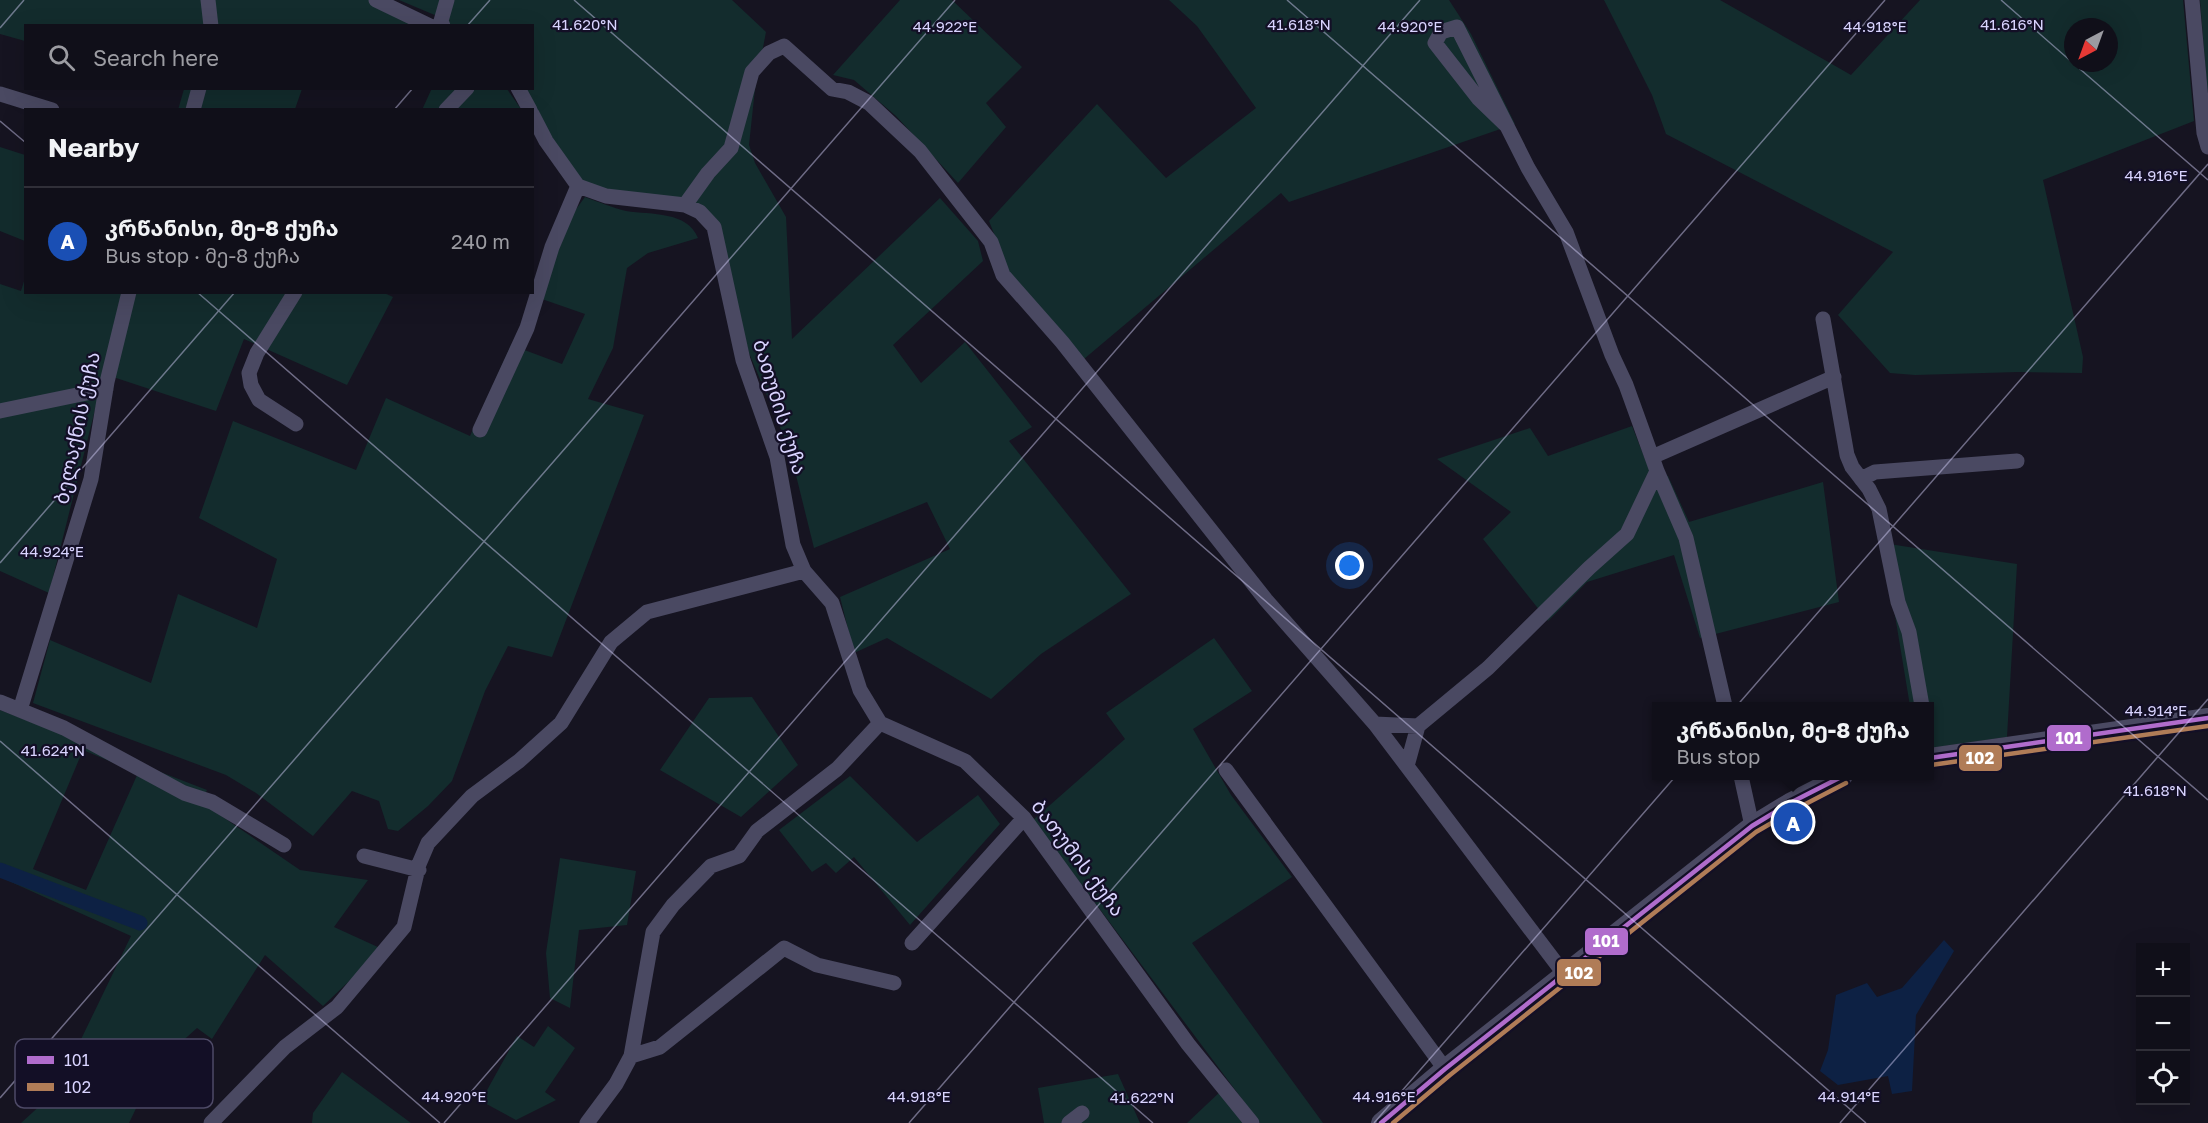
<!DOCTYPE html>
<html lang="en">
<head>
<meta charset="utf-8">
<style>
  :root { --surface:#100f19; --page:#191822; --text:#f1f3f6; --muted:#9c9ca2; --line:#302f38; --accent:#9591b1 }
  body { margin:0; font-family:"Golos Text","Noto Sans Georgian",sans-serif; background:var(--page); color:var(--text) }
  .controls { position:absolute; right:18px; bottom:18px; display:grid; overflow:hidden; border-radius:0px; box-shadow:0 6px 24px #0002 }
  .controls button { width:54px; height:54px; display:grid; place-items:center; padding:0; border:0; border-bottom:2px solid var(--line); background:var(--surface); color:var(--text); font:30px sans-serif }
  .compass { position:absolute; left:2064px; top:18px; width:54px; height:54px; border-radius:50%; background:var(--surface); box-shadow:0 6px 24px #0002; rotate:221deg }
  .you { position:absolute; left:1350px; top:566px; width:21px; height:21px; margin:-15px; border:4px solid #fff; border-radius:50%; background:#1a73e8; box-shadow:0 0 0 9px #1a73e833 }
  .badge { display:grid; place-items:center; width:39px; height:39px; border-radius:50%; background:var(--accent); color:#fff; font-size:20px; font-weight:700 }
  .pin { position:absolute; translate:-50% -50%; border:3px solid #fff; box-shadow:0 2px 6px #0006 }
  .popup { position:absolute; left:1652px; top:702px; width:282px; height:78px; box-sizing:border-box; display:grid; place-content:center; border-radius:0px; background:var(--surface); filter:drop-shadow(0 2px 4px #0005); font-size:20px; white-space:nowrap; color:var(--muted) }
  .popup b { font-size:22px; color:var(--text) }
  .popup::after { content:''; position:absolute; left:50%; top:100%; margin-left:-12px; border:12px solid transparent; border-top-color:var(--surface) }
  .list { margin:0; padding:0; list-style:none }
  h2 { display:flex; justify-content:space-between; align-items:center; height:78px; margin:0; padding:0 24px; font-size:26px }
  h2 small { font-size:20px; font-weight:400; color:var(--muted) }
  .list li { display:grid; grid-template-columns:39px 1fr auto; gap:18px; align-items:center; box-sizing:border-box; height:108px; padding:0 24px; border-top:2px solid var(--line) }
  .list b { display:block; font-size:22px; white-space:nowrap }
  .list p { margin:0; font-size:20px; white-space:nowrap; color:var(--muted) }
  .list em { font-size:20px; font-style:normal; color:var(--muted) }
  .icon { flex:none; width:33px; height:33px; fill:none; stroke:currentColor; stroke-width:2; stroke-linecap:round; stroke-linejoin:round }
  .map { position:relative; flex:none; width:2208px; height:1123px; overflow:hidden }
  .search { position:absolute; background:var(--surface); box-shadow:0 6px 24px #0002; left:24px; top:24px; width:510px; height:66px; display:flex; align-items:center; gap:15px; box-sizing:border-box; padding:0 21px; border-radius:0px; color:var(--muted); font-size:22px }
  .panel { position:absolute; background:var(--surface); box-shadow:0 6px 24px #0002; left:24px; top:108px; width:510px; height:186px; border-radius:0px }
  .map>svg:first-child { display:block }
  .green { fill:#132c2d; fill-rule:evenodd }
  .water { fill:#0d2144 }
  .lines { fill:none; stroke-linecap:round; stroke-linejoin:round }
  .canal { stroke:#0d2144; stroke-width:15 }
  .minor { stroke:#4a4962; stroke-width:15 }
  .tertiary { stroke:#4a4962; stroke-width:20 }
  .bus-1-casing { stroke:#130f26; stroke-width:9 }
  .bus-2-casing { stroke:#130f26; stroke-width:9 }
  .bus-1 { stroke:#b06ccc; stroke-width:4.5 }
  .bus-2 { stroke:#b07c57; stroke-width:4.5 }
  .ticks { fill:none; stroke:#d9d4ff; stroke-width:1.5; stroke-opacity:0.45 }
  .labels { text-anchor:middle; stroke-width:4.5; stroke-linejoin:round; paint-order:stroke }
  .street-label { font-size:20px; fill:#d9d4ff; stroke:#130f26 }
  .key { fill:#130f26; stroke:#4e4a67; stroke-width:1.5 }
  .key-label { font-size:16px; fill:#d9d4ff }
  .ticks-label { font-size:15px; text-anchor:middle; fill:#d9d4ff; stroke:#130f26; stroke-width:4.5; stroke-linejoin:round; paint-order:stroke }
  .line-badge { stroke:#130f26; stroke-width:2 }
  .badge-label { font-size:16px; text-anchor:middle; font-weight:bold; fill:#fff }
</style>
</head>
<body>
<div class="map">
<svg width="2208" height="1123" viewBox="0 0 2208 1123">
  <rect width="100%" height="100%" fill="#161421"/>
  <path class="green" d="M0,0H371L425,25L116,26L110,24L109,26H26L25,41L0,34Z
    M399,0H442L437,16Z
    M452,0H732L766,32L755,89L749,145L755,163L786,217L792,339L940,198L978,241L983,261L893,345L921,383L965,342L1032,427L1009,441L1131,594L1041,654L991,699L887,638L854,653L840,597L950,549L927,502L814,548L790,451L749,353L723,254L701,208L616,193L581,181L520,89L532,88V26H453L446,22Z
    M900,0H952L1022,67L986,103L1006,127L958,183L896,116L854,80L833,75Z
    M1169,0H1449L1471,34L1515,124L1289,202L1281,193L1084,359L1010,274L989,221L1097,104L1166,178L1256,108L1197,26Z
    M1604,0H1720L1851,75L1920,0H2183L2194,121L2043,180L2083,357L2082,373L2018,372L1915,375L1890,373L1838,315L1893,252L1666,134L1652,95ZM2073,27H2109V63H2073Z
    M2200,0H2208V100Z
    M432,88L507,89L521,109L422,110Z
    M184,89H302L295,109L178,110Z
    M0,147L25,155V241L0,231Z
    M585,197C599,202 613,208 626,211C652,215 687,211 698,238L648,253L627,268L613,348L588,399L644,415L552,657L508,646L485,691L452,781L428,806L398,831L388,829L379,801L352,791L313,836L256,793L226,775L33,703L50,640L151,683L178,594L257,628L277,559L199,518L233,421L356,470L386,398L470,436L511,345L562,364L585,314L539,298L574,212Z
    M25,278L26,292H382L393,297L347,385L244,339L216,411L104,374L49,593L0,571V284L21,291Z
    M1632,426L1649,469L1668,476L1689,522L1823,482L1839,602L1700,638L1674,555L1587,582L1548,621L1483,539L1511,512L1437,459L1530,428L1548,456Z
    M1883,543L2017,564L2007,737L1930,748V706H1910Z
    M1214,638L1252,691L1193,729L1231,795L1292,877L1192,943L1323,1123H1260L1033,820L1125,739L1106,713Z
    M752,697L798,765L741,817L660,770L709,698Z
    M0,710L207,790L201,802L300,870L368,880L334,927L380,948L368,963L323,1006L265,955L212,1039L197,1028L158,1063L129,1123H21L56,1091L131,936L0,877ZM83,750L138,773L86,890L33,869Z
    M850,776L917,842L978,795L1000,824L910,925L854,857L836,873L826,863L812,872L779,830Z
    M560,858L636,871L627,925L579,930L570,1008L550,998L546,953Z
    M548,1026L575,1048L545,1092L556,1100L516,1120L481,1101L517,1036L534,1047Z
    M342,1072L411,1123H312L313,1113Z
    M1118,1074L1140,1123H1044L1038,1088Z
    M1222,1090L1245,1123H1187Z"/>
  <path class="water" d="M1944,940L1954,951L1916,1015L1912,1091L1892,1094L1888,1076L1838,1085L1820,1071L1828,1050L1836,995L1867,983L1877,997L1902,988Z"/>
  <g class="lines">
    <path class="canal" d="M0,870L140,923"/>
    <path class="minor" d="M208,0L211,26
      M376,0L430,26
      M2192,0L2204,133L2208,147
      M443,26L441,21L447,0
      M518,88L530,110
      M0,94L52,110
      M193,110L199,88
      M446,110L467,88
      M532,114L546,141L578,186L606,196L685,205L700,212L714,227L743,360L777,457L793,545L804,571L832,603L860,690L880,723L965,761L1024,818L1188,1044L1252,1123
      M1506,125L1478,98L1435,43L1441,32L1457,27L1528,168L1566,232L1612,355L1626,385L1657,471L1686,538L1725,706
      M685,205L708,173L731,148L752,72L769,53L784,46L832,89L848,92L869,103L920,151L991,242L1003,275L1062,342L1266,600L1375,724L1565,975
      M295,292L257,353L249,373L251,385L259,400L296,424
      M1823,319L1847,455L1852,467L1869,489L1879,509L1898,602L1909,632L1922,706
      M0,411L106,389
      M480,430L527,328L552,247L578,186
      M1652,457L1834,377
      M1861,479L1875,472L2017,461
      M0,702L64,728L184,793L212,802L284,845
      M20,710L91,479L107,382L129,292
      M1375,724L1418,726
      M1407,766L1418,726L1488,668L1589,568L1627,534L1657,471
      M1226,770L1445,1069
      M1741,776L1752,826
      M364,856L419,870
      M912,943L1024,818
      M631,1056L660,1047L784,948L817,965L894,983
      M211,1123L285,1047L337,1007L404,927L419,864L428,843L472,796L519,761L561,723L611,642L647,612L804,571
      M587,1123L616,1084L631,1056L653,932L673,905L711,866L739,856L757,831L837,769L880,723
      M1069,1123L1082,1113"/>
    <path class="tertiary" d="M1930,758L2208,718
      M1381,1123L1445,1069L1752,826L1790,803L1843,776"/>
    <defs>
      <path id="bus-1" d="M1930,758L2208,718
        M1381,1123L1445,1069L1752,826L1790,803L1843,776"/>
      <path id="bus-2" d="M1931,765L2208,726
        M1393,1123L1450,1075L1756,832L1794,810L1846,783"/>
    </defs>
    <use href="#bus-1" class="bus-1-casing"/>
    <use href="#bus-2" class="bus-2-casing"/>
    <use href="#bus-1" class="bus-1"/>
    <use href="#bus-2" class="bus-2"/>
  </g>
  <path class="ticks" d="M574,0L1866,1123M1287,0L2208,800M2001,0L2073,63M467,26L490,0M0,28L24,0M2073,63L2208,180M394,110L413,88M0,121L26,143M197,292L1153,1123M0,563L235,292M0,741L440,1123M0,1098L955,0M444,1123L1420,0M909,1123L1885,0M1374,1123L2208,164M1840,1123L2208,699"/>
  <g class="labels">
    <g class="street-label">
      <text transform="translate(780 407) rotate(73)" y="7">ბათუმის ქუჩა</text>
      <text transform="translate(77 428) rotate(-78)" y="7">ბელაქნის ქუჩა</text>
      <text transform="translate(1078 858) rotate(53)" y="7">ბათუმის ქუჩა</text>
    </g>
  </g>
  <rect x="15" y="1039" width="198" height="69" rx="9" class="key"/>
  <rect x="27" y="1056" width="27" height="8" fill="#b06ccc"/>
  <rect x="27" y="1083" width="27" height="8" fill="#b07c57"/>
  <g class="key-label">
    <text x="64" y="1066">101</text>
    <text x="64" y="1093">102</text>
  </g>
  <g class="ticks-label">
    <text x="585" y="30">41.620°N</text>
    <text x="1299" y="30">41.618°N</text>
    <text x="2012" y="30">41.616°N</text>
    <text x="945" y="32">44.922°E</text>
    <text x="1410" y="32">44.920°E</text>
    <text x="1875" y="32">44.918°E</text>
    <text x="2156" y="181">44.916°E</text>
    <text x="52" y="557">44.924°E</text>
    <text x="2156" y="716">44.914°E</text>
    <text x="53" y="756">41.624°N</text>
    <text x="2155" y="796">41.618°N</text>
    <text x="454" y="1102">44.920°E</text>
    <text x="919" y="1102">44.918°E</text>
    <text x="1384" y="1102">44.916°E</text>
    <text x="1849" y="1102">44.914°E</text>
    <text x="1142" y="1103">41.622°N</text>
  </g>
  <g class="line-badge">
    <rect x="2046" y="724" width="46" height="28" rx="6" fill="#b06ccc"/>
    <rect x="1958" y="744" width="45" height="28" rx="6" fill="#b07c57"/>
    <rect x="1584" y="927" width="45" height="29" rx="6" fill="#b06ccc"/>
    <rect x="1556" y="958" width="46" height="29" rx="6" fill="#b07c57"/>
  </g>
  <g class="badge-label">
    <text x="2069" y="744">101</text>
    <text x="1980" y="764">102</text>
    <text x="1606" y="947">101</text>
    <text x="1579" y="979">102</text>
  </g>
</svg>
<div class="controls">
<button>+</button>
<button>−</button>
<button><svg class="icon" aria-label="locate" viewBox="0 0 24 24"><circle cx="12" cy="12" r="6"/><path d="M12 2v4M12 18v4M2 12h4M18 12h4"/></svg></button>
</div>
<svg class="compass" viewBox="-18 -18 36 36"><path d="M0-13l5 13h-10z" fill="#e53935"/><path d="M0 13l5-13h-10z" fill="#9c9ca2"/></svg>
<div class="you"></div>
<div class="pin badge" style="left:1793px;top:822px;background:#1a4fb4">A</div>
<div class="popup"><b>კრწანისი, მე-8 ქუჩა</b>Bus stop</div>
<div class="search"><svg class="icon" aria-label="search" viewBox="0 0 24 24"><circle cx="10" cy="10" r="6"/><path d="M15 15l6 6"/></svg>Search here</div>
<section class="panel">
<h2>Nearby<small></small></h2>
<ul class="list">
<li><span class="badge" style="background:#1a4fb4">A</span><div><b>კრწანისი, მე-8 ქუჩა</b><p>Bus stop · მე-8 ქუჩა</p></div><em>240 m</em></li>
</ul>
</section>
</div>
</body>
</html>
